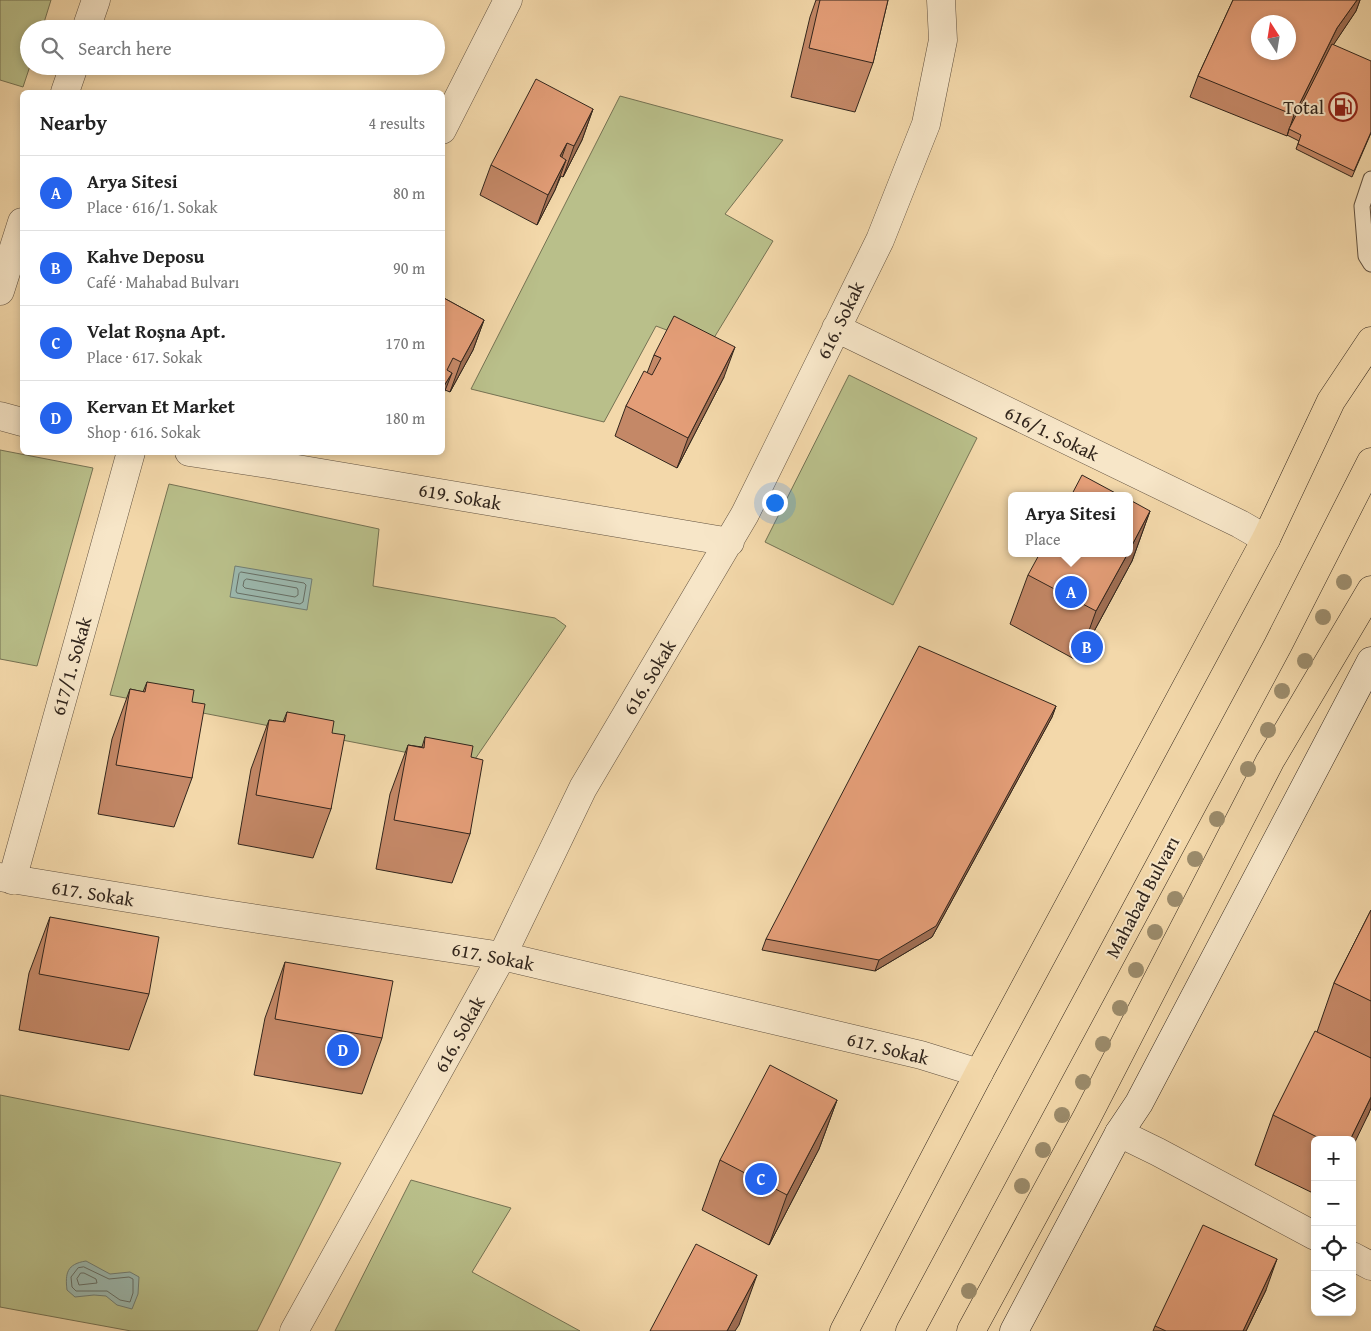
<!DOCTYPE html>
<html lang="en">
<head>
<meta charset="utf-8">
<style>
  :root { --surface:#fff; --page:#f6f6f6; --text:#222; --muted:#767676; --line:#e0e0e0; --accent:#2563eb }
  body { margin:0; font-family:"Gentium Book Plus",serif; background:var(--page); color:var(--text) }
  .controls { position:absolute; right:15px; bottom:15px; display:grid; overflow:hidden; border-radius:8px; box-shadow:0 2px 8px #0003 }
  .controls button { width:45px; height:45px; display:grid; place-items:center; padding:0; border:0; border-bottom:1px solid var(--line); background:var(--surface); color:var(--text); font:25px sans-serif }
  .compass { position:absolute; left:1251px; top:15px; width:45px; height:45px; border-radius:50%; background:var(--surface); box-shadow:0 2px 8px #0003; rotate:348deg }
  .you { position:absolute; left:774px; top:502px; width:18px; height:18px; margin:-12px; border:4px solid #fff; border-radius:50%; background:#1a73e8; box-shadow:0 0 0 8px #1a73e833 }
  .badge { display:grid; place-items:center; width:32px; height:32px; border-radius:50%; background:var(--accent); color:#fff; font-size:16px; font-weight:700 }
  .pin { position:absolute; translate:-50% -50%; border:2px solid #fff; box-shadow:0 1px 5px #0006 }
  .popup { position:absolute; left:1008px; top:492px; width:125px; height:65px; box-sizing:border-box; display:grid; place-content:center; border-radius:8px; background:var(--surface); filter:drop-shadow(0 1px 4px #0005); font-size:16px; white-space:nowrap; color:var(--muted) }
  .popup b { font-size:19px; color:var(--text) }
  .popup::after { content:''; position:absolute; left:50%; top:100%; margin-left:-10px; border:10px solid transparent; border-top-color:var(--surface) }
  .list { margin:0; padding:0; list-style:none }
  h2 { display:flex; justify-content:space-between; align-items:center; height:65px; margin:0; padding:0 20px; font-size:21px }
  h2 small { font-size:16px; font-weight:400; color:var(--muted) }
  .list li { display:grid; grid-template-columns:32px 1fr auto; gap:15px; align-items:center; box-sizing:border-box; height:75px; padding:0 20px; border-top:1px solid var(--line) }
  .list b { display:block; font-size:19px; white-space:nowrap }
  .list p { margin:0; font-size:16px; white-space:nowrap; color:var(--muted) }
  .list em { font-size:16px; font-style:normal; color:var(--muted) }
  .icon { flex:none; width:28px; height:28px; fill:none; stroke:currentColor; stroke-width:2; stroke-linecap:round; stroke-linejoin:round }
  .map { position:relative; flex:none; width:1371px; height:1331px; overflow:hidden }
  .search { position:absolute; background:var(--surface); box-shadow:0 2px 8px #0003; left:20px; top:20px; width:425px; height:55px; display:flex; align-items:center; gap:12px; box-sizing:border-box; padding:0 18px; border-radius:28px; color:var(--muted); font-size:19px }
  .panel { position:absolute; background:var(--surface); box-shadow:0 2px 8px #0003; left:20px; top:90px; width:425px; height:365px; border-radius:8px }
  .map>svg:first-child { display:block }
  .green { fill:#b9bf8a; stroke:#757253 }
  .water { fill:#9cb9af; stroke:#717e74 }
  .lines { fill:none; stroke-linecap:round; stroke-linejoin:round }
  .shore { stroke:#666f66; stroke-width:1 }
  .service-casing { stroke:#625240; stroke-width:17 }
  .minor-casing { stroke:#625240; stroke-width:29 }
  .secondary-casing { stroke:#31251c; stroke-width:29 }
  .primary-casing { stroke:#31251c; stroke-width:29 }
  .service { stroke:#f7e6c8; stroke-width:15 }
  .minor { stroke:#f7e6c8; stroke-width:28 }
  .secondary { stroke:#f7e6c8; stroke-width:28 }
  .primary { stroke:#f3d8aa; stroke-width:28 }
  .tree { fill:#9b8b6b }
  .wall { fill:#c48867; stroke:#31251c }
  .shaded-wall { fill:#a06f54; stroke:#31251c }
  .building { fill:#e49e78; stroke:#31251c; fill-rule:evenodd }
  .labels { text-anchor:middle; stroke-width:4; stroke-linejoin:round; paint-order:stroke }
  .poi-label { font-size:19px; fill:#31251c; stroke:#f7e6c8; text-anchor:end }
  .street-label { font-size:19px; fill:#31251c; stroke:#f7e6c8 }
</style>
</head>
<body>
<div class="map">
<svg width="1371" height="1331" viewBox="0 0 1371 1331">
  <rect width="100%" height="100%" fill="#f3d8aa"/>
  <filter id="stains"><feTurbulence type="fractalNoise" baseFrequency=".004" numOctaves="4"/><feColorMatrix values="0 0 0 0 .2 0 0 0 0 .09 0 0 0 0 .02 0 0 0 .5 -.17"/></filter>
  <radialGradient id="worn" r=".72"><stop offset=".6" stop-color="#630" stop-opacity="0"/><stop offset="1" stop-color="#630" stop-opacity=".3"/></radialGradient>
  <path class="green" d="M0,0H51L42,29H29V66H30L23,87L0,80Z
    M620,96L783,140L725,214L773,241L709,346L656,326L604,422L471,389Z
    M849,375L977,438L893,605L765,542Z
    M0,450L93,468L37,666L0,659Z
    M169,484L379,529L373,586L555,618L566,626L471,765L110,695Z
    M0,1095L341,1163L257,1331H131L0,1307Z
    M411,1180L511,1208L472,1272L580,1331H335Z"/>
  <path class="water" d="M235,566L312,579L307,610L230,597Z
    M86,1261L110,1274L130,1272L139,1277L138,1294L132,1309L117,1305L106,1296L94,1295L75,1297L67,1290C65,1273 67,1264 86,1261Z"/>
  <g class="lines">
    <path class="shore" d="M241,572L304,583L306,585L303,602L300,604L237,593L236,591L239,574Z
      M247,579L297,588L298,590V595L295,597L245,588L243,586L244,581Z
      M84,1267L109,1279L129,1277L133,1279V1293L130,1302L120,1300L107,1291H76L72,1287L71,1277L78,1268Z
      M81,1273H84L96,1279L97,1283L79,1285L77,1279Z"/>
    <defs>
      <path id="service" d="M1371,179L1362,206L1366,256L1371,264"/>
      <path id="minor" d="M86,29L96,0
        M65,92L74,66
        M442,130L508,0
        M0,291L22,222
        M836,328L1240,524L1266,539
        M0,416L22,422
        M189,452L268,464L730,542
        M0,877L219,913L502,956L921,1055L979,1073
        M12,880L131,452
        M1119,1133L1158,1152L1315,1236
        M1352,1256L1371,1266
        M294,1331L502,956L583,788L745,514L880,240L926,124L943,40L941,0"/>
      <path id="secondary" d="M1014,1331L1119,1133L1139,1103L1371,661"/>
      <path id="primary" d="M844,1331L979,1073L1266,539L1331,401L1371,341
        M910,1331L1278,645L1371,462
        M971,1331L1087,1117L1270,761L1371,590"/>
    </defs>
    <use href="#service" class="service-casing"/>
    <use href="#minor" class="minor-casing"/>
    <use href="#secondary" class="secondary-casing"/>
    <use href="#primary" class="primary-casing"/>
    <use href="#service" class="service"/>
    <use href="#minor" class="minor"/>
    <use href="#secondary" class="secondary"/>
    <use href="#primary" class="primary"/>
  </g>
  <g class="tree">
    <circle cx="1344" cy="582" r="8"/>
    <circle cx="1323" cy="617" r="8"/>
    <circle cx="1305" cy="661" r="8"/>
    <circle cx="1282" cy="691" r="8"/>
    <circle cx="1268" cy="730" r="8"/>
    <circle cx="1248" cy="769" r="8"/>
    <circle cx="1217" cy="819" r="8"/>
    <circle cx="1195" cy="859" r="8"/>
    <circle cx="1175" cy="899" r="8"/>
    <circle cx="1155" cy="932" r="8"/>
    <circle cx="1136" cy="970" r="8"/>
    <circle cx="1120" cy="1008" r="8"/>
    <circle cx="1103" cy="1044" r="8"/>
    <circle cx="1083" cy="1082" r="8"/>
    <circle cx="1062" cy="1115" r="8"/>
    <circle cx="1043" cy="1150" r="8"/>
    <circle cx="1022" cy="1186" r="8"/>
    <circle cx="969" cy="1291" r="8"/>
  </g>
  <path class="wall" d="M816,0H888L873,63L855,112L791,97L810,17Z
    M1233,0H1360L1356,11L1333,45L1371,133L1352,177L1296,149L1299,141L1287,135V136L1190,97L1198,76Z
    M593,109L582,140L563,177L561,176L555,190L537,225L480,195L491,165Z
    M442,297L484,320L473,350L450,392L445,390Z
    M654,355L724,377L677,468L615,436L626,406L647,373Z
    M1150,511L1132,561L1078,661L1010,624L1028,575Z
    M147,682L192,702V778L174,827L98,814L112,739L130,689L143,692Z
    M1056,706L1052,717L932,937L875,971L762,950L766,939Z
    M287,712L332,733L331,809L313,858L238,844L251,769L269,720L283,722Z
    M425,737L471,757L470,834L452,883L376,869L390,794L408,745L422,747Z
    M1371,910V1108L1368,1115L1352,1140H1315V1194L1255,1165L1273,1115L1317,1032L1334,983Z
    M50,917L149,994L129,1050L19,1030L29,973Z
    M285,962L382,1038L362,1094L254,1075L265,1018Z
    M837,1100L819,1149L769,1245L702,1210L720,1160Z
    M1266,1290L1246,1331H1153L1155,1326Z"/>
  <path class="shaded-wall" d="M1357,0H1360L1356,11L1330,50L1289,129L1287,136L1294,115L1337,28Z
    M593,109L582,140L563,177L574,146Z
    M567,143L556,173L560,156Z
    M566,160L555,190L537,225L548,195Z
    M484,320L473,350L450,392L461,362Z
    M735,347L724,377L677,468L688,438Z
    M452,373L442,398V389Z
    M1150,511L1132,561L1078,661L1096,611L1128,553H1130V549Z
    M1056,706L1052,717L932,937L875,971L879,960Z
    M1371,1097V1108L1368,1115L1352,1148V1140H1350Z
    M837,1100L819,1149L769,1245L787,1195Z
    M1277,1259L1266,1290L1246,1331H1243Z
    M757,1275L739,1325L735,1331H727Z"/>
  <path class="building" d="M820,0H888L873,63L809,48Z
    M1233,0H1357L1337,28L1294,115L1198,76ZM1258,22H1288V52H1258Z
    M1332,44L1371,61V132L1354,171L1298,144L1301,135L1289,129Z
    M536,79L593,109L574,146L567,143L560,156L566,160L548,195L491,165Z
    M442,297L484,320L461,362L453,358L447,370L452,373L442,389Z
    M674,316L735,347L688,438L626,406L644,371L652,375L661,358L654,355Z
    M1082,475L1121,496H1071Z
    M1130,500L1150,511L1130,549Z
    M1040,553H1128L1096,611L1028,575Z
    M919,646L1056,706L936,926L879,960L766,939Z
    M147,682L194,690L192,702L205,704L192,778L116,765L130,689L145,692Z
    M287,712L334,721L332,733L345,735L331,809L256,795L269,720L285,722Z
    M425,737L473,746L471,757L483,760L470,834L394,820L408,745L424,748Z
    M1371,910V1001L1334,983Z
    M50,917L159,937L149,994L39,974Z
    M285,962L393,981L382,1038L275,1019Z
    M1315,1031L1371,1058V1097L1350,1140H1323L1273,1115Z
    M770,1065L837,1100L787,1195L720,1160Z
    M1203,1225L1277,1259L1243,1331H1166L1155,1326Z
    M696,1244L757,1275L727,1331H650Z"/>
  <defs>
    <symbol id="fuel-ring" viewBox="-11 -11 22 22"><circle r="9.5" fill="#f7e6c8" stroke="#8f2418" stroke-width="1.5"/><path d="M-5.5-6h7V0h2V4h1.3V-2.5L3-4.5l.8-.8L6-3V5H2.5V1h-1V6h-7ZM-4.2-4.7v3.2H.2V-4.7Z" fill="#8f2418"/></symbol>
  </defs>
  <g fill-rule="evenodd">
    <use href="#fuel-ring" x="1327" y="91" width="32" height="32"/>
  </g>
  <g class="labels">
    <g class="poi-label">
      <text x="1324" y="114">Total</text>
    </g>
    <g class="street-label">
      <text transform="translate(840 320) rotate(-64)" y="7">616. Sokak</text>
      <text transform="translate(1052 433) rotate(26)" y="7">616/1. Sokak</text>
      <text transform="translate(460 496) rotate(10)" y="7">619. Sokak</text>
      <text transform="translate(71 666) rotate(-74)" y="7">617/1. Sokak</text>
      <text transform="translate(649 677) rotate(-59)" y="7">616. Sokak</text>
      <text transform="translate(93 893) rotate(9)" y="7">617. Sokak</text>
      <text transform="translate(1142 897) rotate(-62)" y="7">Mahabad Bulvarı</text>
      <text transform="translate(493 956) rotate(11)" y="7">617. Sokak</text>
      <text transform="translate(459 1034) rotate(-61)" y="7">616. Sokak</text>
      <text transform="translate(888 1048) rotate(14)" y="7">617. Sokak</text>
    </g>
  </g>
  <rect width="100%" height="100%" filter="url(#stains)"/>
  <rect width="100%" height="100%" fill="url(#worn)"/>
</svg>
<div class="controls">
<button>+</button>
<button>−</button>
<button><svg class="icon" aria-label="locate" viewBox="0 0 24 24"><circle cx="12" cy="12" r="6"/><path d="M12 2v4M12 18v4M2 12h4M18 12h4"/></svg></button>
<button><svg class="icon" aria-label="layers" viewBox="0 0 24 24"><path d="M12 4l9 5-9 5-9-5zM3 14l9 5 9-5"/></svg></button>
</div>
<svg class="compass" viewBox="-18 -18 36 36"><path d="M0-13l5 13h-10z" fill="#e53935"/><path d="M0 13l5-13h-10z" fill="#767676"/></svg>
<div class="you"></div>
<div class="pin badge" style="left:1071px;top:592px">A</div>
<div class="popup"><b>Arya Sitesi</b>Place</div>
<div class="pin badge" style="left:1087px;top:647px">B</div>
<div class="pin badge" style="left:761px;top:1179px">C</div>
<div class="pin badge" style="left:343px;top:1050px">D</div>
<div class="search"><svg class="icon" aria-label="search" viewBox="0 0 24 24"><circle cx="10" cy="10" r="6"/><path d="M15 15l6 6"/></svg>Search here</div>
<section class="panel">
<h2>Nearby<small>4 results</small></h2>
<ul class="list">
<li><span class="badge">A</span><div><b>Arya Sitesi</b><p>Place · 616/1. Sokak</p></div><em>80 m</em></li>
<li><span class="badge">B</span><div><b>Kahve Deposu</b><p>Café · Mahabad Bulvarı</p></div><em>90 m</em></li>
<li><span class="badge">C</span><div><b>Velat Roşna Apt.</b><p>Place · 617. Sokak</p></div><em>170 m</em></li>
<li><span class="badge">D</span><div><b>Kervan Et Market</b><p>Shop · 616. Sokak</p></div><em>180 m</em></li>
</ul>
</section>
</div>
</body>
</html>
